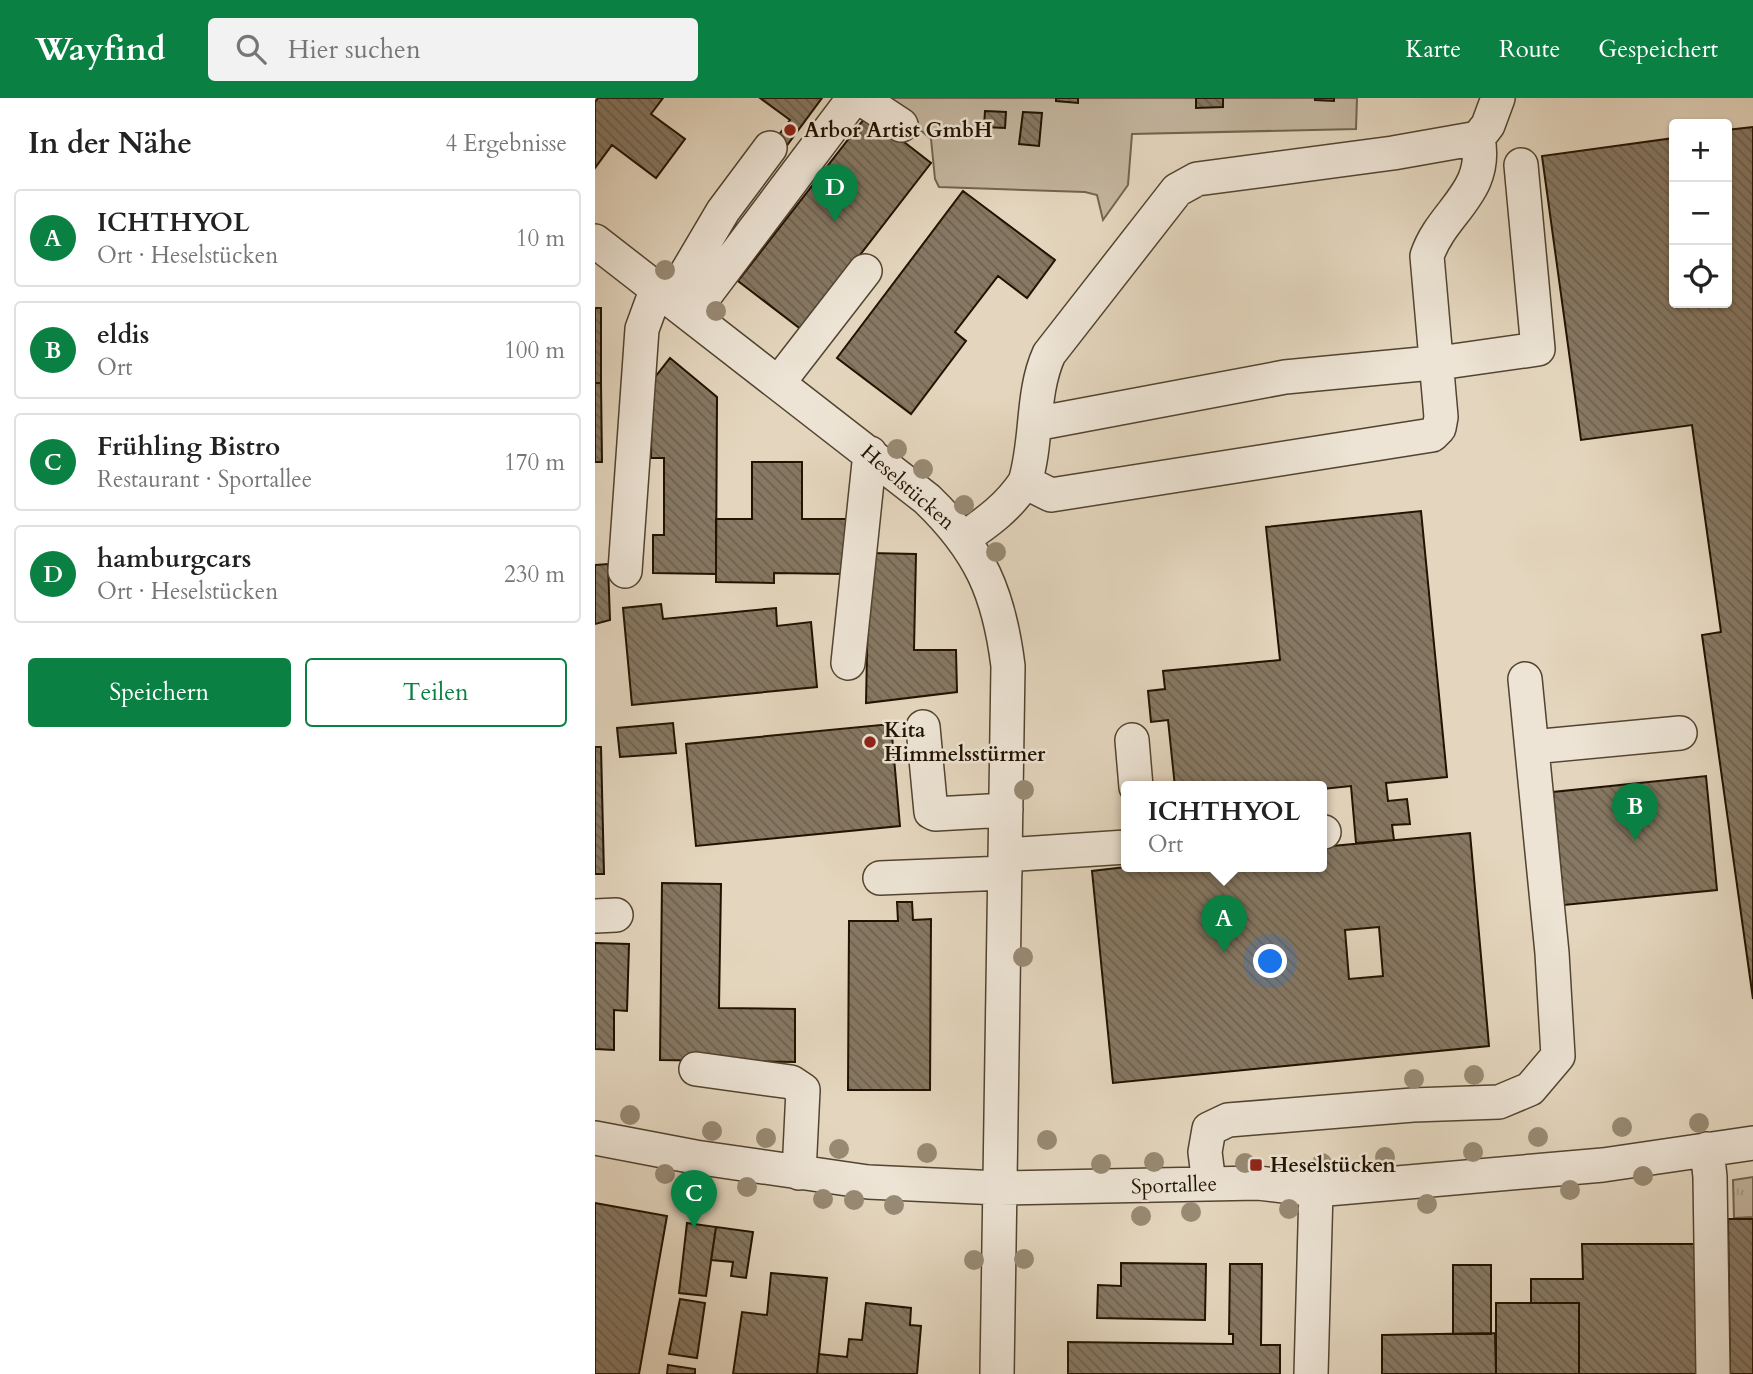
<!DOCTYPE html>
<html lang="de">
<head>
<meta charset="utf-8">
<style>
  :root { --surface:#fff; --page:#f2f2f2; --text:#222; --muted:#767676; --line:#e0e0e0; --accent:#0b8043 }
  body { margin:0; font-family:Cardo,serif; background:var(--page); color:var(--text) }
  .controls { position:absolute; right:21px; top:21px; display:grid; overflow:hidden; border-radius:7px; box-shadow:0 2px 5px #0004 }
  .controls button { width:63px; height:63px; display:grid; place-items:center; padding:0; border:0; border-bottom:2px solid var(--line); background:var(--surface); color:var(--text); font:35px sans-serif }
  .you { position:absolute; left:676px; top:864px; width:24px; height:24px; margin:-18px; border:5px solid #fff; border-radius:50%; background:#1a73e8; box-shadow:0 0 0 10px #1a73e833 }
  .badge { display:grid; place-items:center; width:46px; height:46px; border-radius:50%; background:var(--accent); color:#fff; font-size:23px; font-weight:700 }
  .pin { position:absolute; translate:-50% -58px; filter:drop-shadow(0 2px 4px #0008) }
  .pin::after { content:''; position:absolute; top:37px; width:24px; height:21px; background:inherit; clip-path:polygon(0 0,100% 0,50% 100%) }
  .popup { position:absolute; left:526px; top:683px; width:206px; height:91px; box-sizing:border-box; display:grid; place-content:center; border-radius:7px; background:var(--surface); filter:drop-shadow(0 2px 5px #0005); font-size:23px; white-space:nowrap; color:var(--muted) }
  .popup b { font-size:26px; color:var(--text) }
  .popup::after { content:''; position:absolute; left:50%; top:100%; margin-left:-14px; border:14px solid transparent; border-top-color:var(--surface) }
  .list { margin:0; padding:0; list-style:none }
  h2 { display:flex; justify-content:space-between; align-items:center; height:91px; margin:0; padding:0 28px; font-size:30px }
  h2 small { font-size:23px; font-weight:400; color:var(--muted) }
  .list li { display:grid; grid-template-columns:46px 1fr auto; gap:21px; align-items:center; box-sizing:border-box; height:98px; margin:0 14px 14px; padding:0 14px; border:2px solid var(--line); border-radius:7px }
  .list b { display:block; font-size:26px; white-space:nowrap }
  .list p { margin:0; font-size:23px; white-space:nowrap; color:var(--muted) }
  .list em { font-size:23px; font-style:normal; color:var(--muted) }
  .actions { display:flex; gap:14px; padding:21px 28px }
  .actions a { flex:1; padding:16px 0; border:2px solid var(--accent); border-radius:7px; text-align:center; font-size:24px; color:var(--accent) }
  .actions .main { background:var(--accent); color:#fff }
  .icon { flex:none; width:38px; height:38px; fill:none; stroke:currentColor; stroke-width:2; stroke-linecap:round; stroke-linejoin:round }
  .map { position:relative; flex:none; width:1158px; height:1276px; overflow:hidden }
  header { display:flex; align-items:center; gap:42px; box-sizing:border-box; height:98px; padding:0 35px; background:var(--accent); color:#fff }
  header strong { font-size:33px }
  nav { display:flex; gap:38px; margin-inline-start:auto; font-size:24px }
  .search { width:490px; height:63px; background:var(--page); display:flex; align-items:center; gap:18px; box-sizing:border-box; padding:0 24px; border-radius:7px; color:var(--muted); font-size:26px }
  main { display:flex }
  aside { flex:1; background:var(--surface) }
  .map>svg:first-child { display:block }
  .grass { fill:url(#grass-tufts); stroke:#726450; stroke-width:2 }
  .garden { fill:#c3b59e; stroke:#726450; stroke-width:2 }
  .building { fill:url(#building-back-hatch); stroke:#211301; stroke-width:2; fill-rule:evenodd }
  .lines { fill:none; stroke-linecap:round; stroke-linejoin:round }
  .minor-casing { stroke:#524430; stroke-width:36 }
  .minor { stroke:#ede4d5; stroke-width:33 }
  .tree { fill:#988a74 }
  .poi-dot { fill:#8f2418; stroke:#ede4d5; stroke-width:2.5 }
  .labels { text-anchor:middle; stroke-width:5; stroke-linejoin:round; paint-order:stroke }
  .poi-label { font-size:21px; font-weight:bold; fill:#211301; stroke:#ede4d5; text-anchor:start }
  .street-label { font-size:21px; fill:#211301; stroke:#ede4d5 }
</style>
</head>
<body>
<header>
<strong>Wayfind</strong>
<div class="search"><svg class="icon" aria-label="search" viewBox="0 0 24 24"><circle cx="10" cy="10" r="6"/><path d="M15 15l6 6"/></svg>Hier suchen</div>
<nav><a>Karte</a><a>Route</a><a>Gespeichert</a></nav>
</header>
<main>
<aside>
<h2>In der Nähe<small>4 Ergebnisse</small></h2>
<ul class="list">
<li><span class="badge">A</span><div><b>ICHTHYOL</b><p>Ort · Heselstücken</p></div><em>10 m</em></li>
<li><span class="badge">B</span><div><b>eldis</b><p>Ort</p></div><em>100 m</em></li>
<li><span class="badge">C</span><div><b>Frühling Bistro</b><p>Restaurant · Sportallee</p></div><em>170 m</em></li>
<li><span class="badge">D</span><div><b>hamburgcars</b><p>Ort · Heselstücken</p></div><em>230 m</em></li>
</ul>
<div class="actions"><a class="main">Speichern</a><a>Teilen</a></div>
</aside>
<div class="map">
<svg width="1158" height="1276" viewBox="0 0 1158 1276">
  <defs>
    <pattern id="grass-tufts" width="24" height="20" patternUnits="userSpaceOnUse" patternTransform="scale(1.75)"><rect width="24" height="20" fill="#c3b59e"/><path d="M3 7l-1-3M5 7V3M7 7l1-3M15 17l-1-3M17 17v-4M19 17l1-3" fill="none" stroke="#a79b86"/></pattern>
    <pattern id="building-back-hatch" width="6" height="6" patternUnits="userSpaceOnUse" patternTransform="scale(1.75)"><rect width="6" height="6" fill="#867863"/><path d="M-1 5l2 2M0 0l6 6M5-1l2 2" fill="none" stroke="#6d614f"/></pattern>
  </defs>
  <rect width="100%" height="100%" fill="#e4d6be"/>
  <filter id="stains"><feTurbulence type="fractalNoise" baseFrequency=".00286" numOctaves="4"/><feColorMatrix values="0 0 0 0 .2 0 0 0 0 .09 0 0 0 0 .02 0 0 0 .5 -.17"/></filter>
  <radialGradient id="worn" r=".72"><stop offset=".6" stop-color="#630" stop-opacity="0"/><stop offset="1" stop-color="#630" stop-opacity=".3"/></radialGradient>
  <path class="grass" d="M1158,1079V1119L1139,1120L1138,1082Z"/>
  <path class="garden" d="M287,0H762L761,31L537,36L533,87L508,122L502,97L490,94L344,89L340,81L336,41Z"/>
  <path class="building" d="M3,0H68L56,16L90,41L61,80L17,47L0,70V4Z
    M165,0H227L190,50L180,42L195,22Z
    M461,0H483V5L461,3Z
    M601,0H628V9L601,10Z
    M720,0H739V3L720,2Z
    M390,13L411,14L410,30L389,29Z
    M428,14L447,15L444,48L424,46Z
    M273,16L336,65L207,232L143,183Z
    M1158,29V901L1107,537L1126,534L1097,327L986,342L947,58L1079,40V205H1132V32Z
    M368,93L460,162L432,200L403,178L360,234L371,243L316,316L242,260Z
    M0,210H6V285H0Z
    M75,260L122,299L121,476L58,475V437H69V360H56L57,283Z
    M0,285H6L7,364H0Z
    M157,364H207V421H252V476L179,475V485L121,484V421H157Z
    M826,413L852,679L791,685L793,703L812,701L815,726L797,727L799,742L761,745L756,688L727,691L580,689L573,622L556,624L553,593L570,591L568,573L685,562L671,429Z
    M274,455L321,456L319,552H361L362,594L271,605Z
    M13,466L15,522L0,526V467Z
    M66,506L68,521L181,510L182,528L216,524L222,589L37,607L28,510Z
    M78,625L81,655L25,659L22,630Z
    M296,626L305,728L101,748L91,646Z
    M0,649H6L9,776H0Z
    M1111,678L1122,792L969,807L958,694Z
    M875,735L894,948L518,985L497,773L531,769H727V749ZM784,829L788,878L754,881L750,832Z
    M67,785L126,786L124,910L200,911V964L65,962Z
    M302,804H317L318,822L336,821L335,992H253L254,823H303Z
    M0,845L34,846L32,913L19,912V952L0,951Z
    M0,1105L72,1118L44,1276H0Z
    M1133,1121H1158V1276H1135Z
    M92,1125L121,1129L111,1198L84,1195Z
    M121,1129L158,1134L151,1180L136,1178L138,1164L116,1162Z
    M987,1146H1102V1276H984V1205H936V1181H988Z
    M526,1165L611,1166L610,1222L502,1220L503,1187L526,1188Z
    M635,1166H667L666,1247H685V1276H473V1244L638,1246V1236H634Z
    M858,1167H896V1236H858Z
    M176,1175L232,1180L222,1276H138L147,1214L172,1217Z
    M85,1201L110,1205L102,1260L74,1256Z
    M271,1205L316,1210L315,1227L326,1228L322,1276H222L224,1256L252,1259L254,1241L267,1242Z
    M901,1205H984V1276H901Z
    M900,1235L901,1276H787V1237Z
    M73,1267L100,1271V1276H72Z"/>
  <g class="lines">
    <defs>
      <path id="minor" d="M0,143L332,401C385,452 404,495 413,568L402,1276
        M76,201L128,113L175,50
        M96,216L255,5L268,2L306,27
        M184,284L270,173
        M440,326L690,279L858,263L943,251L926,67
        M430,384C443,342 436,296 454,256L582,92L602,81L798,55L883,40
        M369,440C394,423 413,409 430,384L456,397L837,337L844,330L846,319L832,158C847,113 894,95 883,40L893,27L903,0
        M30,473L47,231L62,190
        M253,565L275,355
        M328,629L336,714L340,716L411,712
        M537,642L541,689
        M937,649L1085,635
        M727,734H729
        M410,757L531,749
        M285,780L410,775
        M0,818L21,817
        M101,971L196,984L208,992L204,1075
        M0,1040L100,1059L273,1084L404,1090L663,1085L721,1092L1008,1067L1158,1045
        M1112,1051L1115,1079L1118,1276
        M614,1086L610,1054L614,1031L633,1022L818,1007L904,1004L935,991L963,958L957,855L930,581
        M716,1276L721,1092"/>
    </defs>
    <use href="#minor" class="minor-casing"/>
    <use href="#minor" class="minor"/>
  </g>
  <g class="tree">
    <circle cx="70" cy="172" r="10"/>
    <circle cx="121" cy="213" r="10"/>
    <circle cx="302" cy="351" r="10"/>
    <circle cx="328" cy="371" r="10"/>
    <circle cx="369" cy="407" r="10"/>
    <circle cx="401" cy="454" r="10"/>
    <circle cx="429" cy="692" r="10"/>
    <circle cx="428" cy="859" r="10"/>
    <circle cx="879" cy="977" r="10"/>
    <circle cx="819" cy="981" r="10"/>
    <circle cx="35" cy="1017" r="10"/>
    <circle cx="1104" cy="1025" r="10"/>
    <circle cx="1027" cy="1029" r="10"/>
    <circle cx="117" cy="1033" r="10"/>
    <circle cx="943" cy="1039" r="10"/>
    <circle cx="171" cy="1040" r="10"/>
    <circle cx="452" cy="1042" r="10"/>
    <circle cx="244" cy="1051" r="10"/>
    <circle cx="878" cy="1054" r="10"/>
    <circle cx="332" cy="1055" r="10"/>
    <circle cx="790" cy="1059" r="10"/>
    <circle cx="559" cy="1064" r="10"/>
    <circle cx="650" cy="1065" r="10"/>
    <circle cx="727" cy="1065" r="10"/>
    <circle cx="506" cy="1066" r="10"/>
    <circle cx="70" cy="1076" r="10"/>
    <circle cx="1048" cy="1078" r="10"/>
    <circle cx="152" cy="1089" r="10"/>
    <circle cx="975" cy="1092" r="10"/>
    <circle cx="228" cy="1101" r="10"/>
    <circle cx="259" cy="1102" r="10"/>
    <circle cx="832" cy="1106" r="10"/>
    <circle cx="299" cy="1107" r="10"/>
    <circle cx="694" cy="1111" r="10"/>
    <circle cx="596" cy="1114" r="10"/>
    <circle cx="546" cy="1118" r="10"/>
    <circle cx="429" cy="1161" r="10"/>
    <circle cx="379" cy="1162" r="10"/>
  </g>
  <g class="poi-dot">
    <circle cx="195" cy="32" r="7"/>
    <circle cx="275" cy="644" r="7"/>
    <rect x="654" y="1060" width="14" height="14" rx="3.5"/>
  </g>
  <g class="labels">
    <g class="poi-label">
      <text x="209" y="39">Arbor Artist GmbH</text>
      <text x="289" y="639">Kita<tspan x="289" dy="24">Himmelsstürmer</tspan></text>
      <text x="675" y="1074">Heselstücken</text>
    </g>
    <g class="street-label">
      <text transform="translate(313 389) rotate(41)" y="7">Heselstücken</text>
      <text transform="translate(579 1087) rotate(-2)" y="7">Sportallee</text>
    </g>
  </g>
  <rect width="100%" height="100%" filter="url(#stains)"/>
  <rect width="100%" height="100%" fill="url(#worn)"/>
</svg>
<div class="controls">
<button>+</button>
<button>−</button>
<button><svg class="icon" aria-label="locate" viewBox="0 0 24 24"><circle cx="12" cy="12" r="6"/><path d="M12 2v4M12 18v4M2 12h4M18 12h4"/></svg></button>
</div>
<div class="you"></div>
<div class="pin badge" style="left:629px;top:855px">A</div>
<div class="popup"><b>ICHTHYOL</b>Ort</div>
<div class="pin badge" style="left:1040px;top:743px">B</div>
<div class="pin badge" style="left:99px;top:1130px">C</div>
<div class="pin badge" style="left:240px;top:124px">D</div>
</div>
</main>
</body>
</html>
